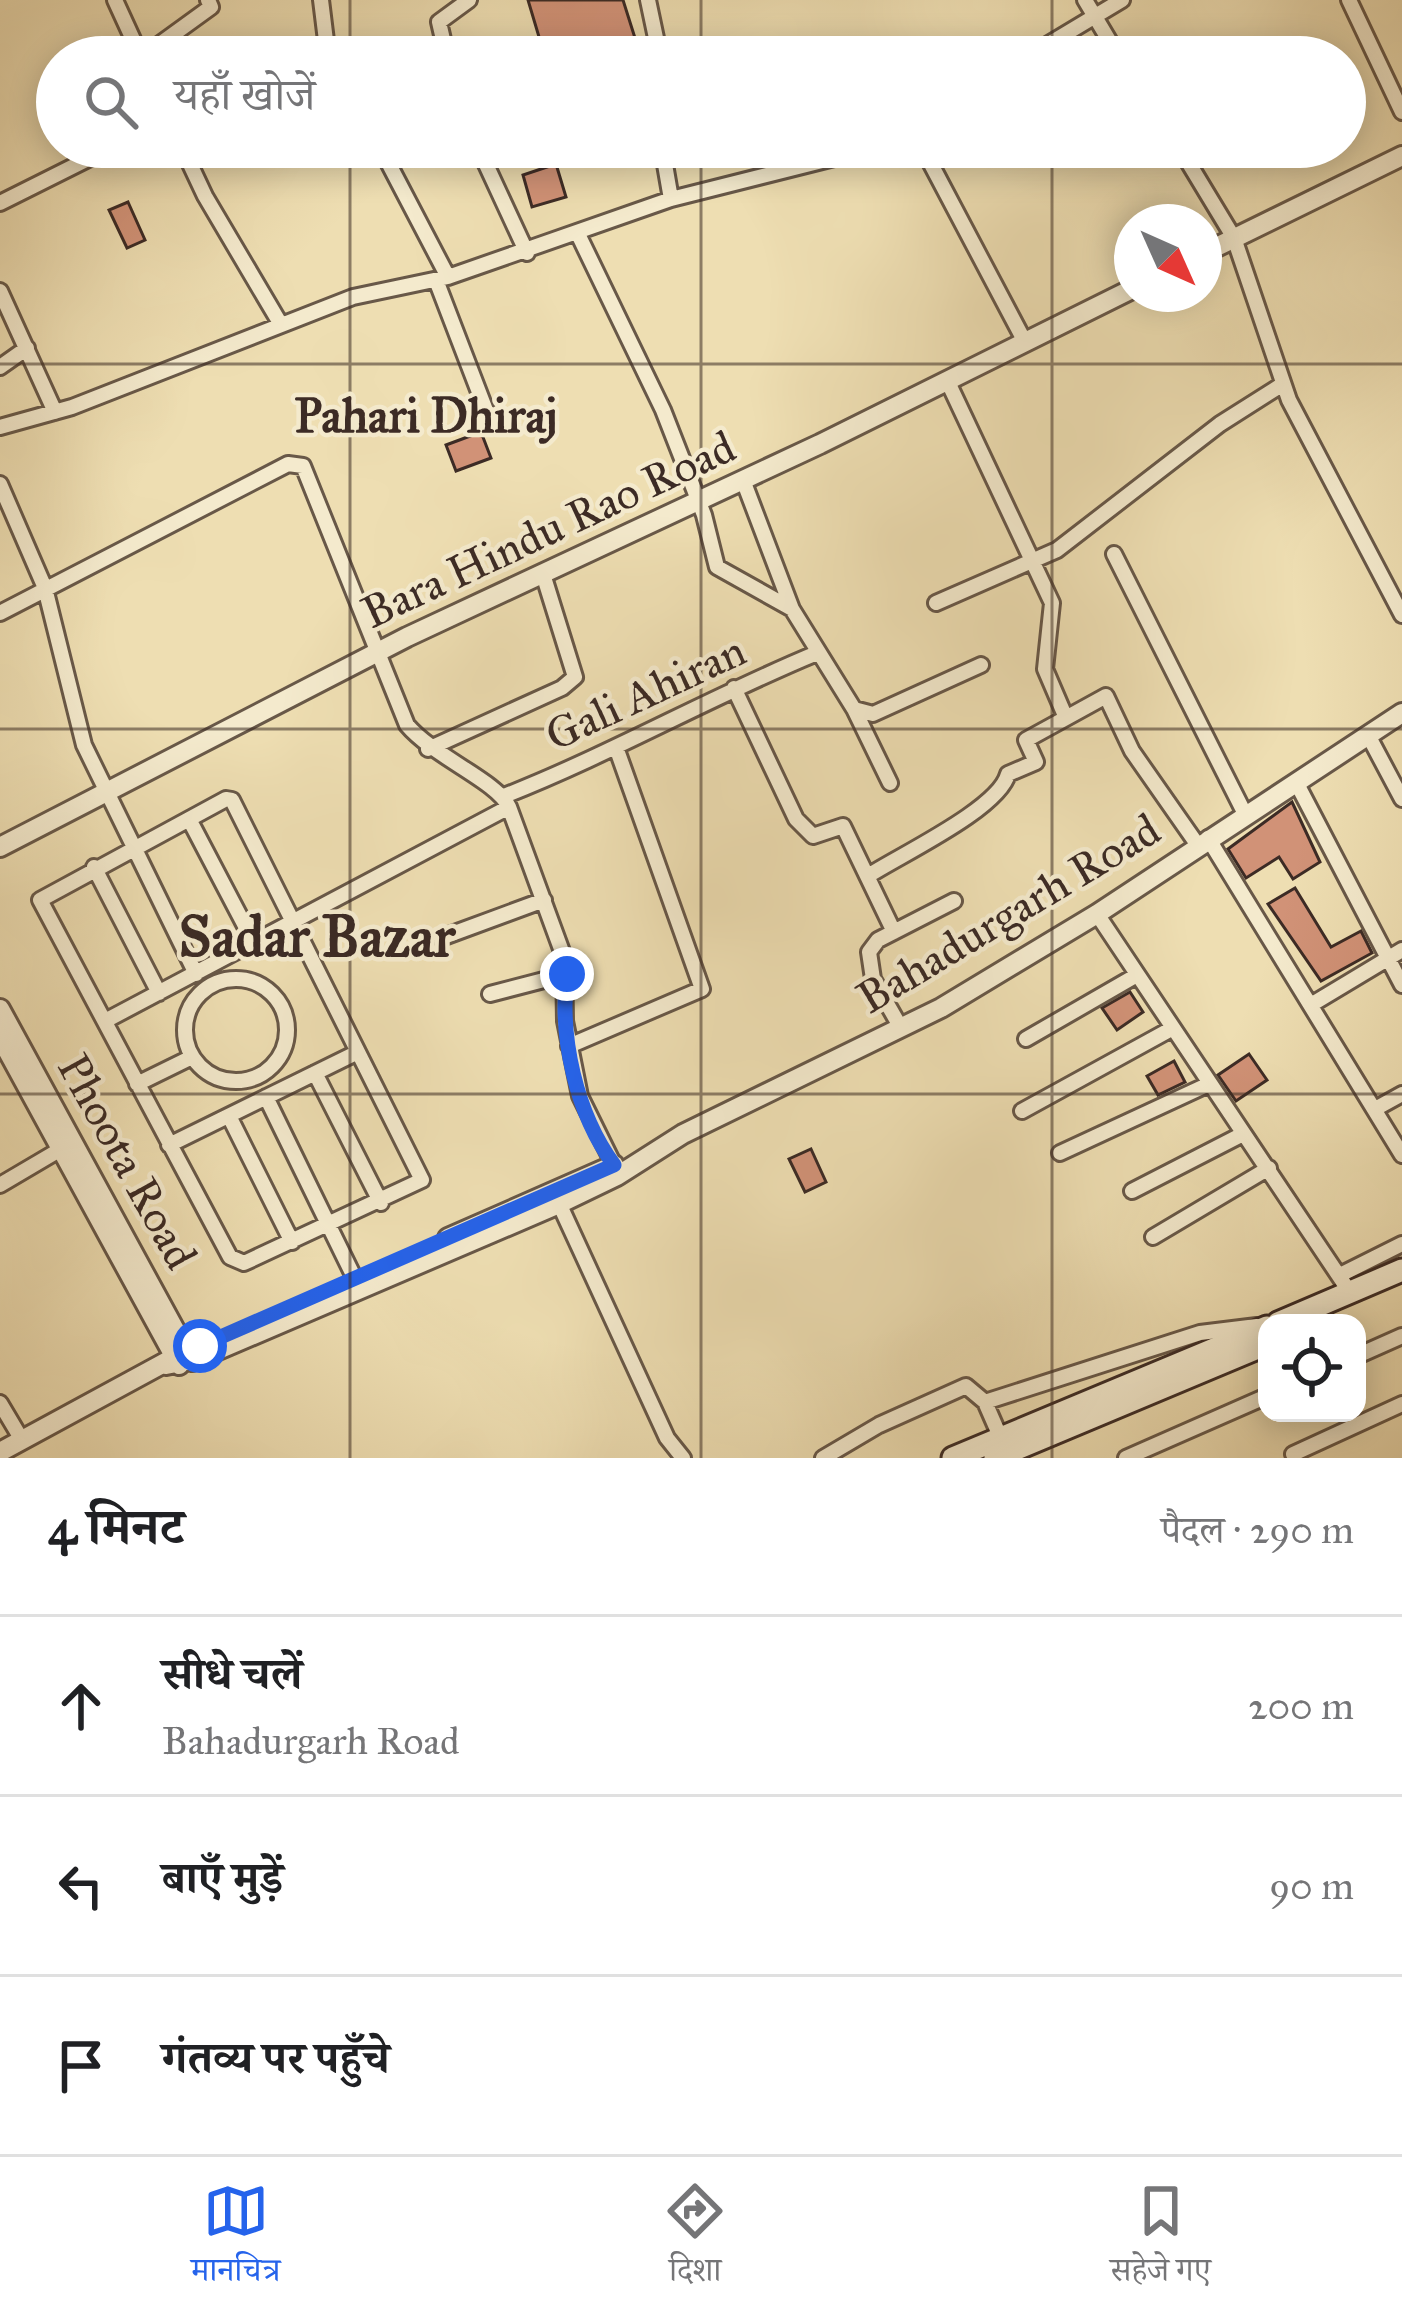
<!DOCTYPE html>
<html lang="hi">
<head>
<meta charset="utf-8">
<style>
  :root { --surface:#fff; --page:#f6f6f6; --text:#202124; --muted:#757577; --line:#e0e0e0; --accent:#2563eb }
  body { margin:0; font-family:"IM FELL Great Primer","Noto Serif Devanagari",serif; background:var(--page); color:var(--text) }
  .controls { position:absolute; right:36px; bottom:36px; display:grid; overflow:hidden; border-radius:24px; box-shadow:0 6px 30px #0003 }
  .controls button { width:108px; height:108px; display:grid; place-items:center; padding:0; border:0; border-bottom:3px solid var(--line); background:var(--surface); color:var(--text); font:60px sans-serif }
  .compass { position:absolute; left:1114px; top:204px; width:108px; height:108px; border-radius:50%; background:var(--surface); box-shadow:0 6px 30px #0003; rotate:135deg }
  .stop { position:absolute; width:36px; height:36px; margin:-27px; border:9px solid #2563eb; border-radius:50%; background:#fff }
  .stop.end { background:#2563eb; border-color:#fff; box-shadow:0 3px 12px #0008 }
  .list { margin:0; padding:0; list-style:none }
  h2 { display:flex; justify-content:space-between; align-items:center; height:156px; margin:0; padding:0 48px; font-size:51px }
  h2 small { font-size:39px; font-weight:400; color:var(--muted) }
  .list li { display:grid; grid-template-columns:78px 1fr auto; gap:36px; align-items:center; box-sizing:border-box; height:180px; padding:0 48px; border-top:3px solid var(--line) }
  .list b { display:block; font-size:45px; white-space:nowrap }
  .list p { margin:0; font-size:39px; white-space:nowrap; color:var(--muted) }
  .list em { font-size:39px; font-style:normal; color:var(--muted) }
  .icon { flex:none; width:66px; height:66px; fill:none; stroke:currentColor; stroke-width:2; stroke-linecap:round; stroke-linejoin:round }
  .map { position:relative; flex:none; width:1402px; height:1458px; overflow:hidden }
  .search { position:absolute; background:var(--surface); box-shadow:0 6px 30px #0003; left:36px; right:36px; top:36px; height:132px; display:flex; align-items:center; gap:30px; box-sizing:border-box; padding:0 42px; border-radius:66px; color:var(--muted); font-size:45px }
  .sheet { height:696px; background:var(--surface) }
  nav { display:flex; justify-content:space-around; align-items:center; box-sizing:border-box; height:168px; border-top:3px solid var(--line); background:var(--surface); font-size:33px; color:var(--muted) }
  nav a { display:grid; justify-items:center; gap:6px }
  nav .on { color:var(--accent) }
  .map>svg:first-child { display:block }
  .building { fill:#d19277; stroke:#3c2b25; stroke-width:3 }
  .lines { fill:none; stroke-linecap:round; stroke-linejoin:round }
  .minor-casing { stroke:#685848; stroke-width:20 }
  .tertiary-casing { stroke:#685848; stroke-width:24 }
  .secondary-casing { stroke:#3c2b25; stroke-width:27 }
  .minor { stroke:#f4eacd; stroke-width:14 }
  .tertiary { stroke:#f4eacd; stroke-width:18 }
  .secondary { stroke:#f4eacd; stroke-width:21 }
  .route { stroke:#2563eb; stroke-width:15 }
  .grid { fill:none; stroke:#3c2b25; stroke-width:3; stroke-opacity:0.55 }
  .labels { text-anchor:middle; stroke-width:9; stroke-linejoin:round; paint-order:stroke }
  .street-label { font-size:45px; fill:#3c2b25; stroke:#f4eacd }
  .neighbourhood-label { font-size:48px; font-weight:bold; fill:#3c2b25; stroke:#f4eacd }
  .district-label { font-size:57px; font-weight:bold; fill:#3c2b25; stroke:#f4eacd }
</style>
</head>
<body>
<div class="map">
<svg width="1402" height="1458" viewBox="0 0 1402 1458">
  <rect width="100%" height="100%" fill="#eedeb2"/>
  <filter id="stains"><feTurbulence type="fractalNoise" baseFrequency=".00167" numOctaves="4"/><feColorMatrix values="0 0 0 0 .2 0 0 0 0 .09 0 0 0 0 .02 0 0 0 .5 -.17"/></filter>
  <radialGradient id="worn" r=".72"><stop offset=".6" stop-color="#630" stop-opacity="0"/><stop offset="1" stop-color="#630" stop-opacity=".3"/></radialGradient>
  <path class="building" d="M528,0H623L641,57H545Z
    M556,164L566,197L532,207L523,175Z
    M128,202L145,240L127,248L109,210Z
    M481,432L491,458L456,471L446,445Z
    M1292,802L1320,862L1293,879L1279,857L1246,878L1228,849Z
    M1295,888L1331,947L1361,931L1372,953L1321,981L1268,904Z
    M1130,992L1143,1012L1117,1030L1102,1008Z
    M1249,1054L1267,1080L1236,1101L1218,1075Z
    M1174,1061L1185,1082L1158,1095L1147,1076Z
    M811,1149L826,1182L805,1192L789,1159Z"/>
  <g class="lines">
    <defs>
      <path id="minor" d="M115,0L141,57
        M321,0L328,57
        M648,0L660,57
        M1085,0L1119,57
        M1349,0L1402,112
        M142,57L211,7L208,0
        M447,57L439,22L469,0
        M1027,57L1122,0
        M182,147L205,196L280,323
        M380,147L448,277
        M478,147L527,253
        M662,147L671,199
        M922,147L1025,342
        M1179,147L1234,238L1289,400L1402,615
        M0,203L112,147
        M578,234L663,410L704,515L717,567L792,609
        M436,280L487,413
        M0,291L55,412
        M0,367L27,348
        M947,380L1052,603L1045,669L1066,718L1106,696L1132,751L1197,844
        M0,427L72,407L353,297L448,277L671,199L878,147
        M743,480L792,609L854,709L873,714L981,665
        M0,484L45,588L84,745L196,974
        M1114,554L1245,814
        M936,603L1057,550L1220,424L1283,384
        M0,613L288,464L303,466L407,725C434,757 497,781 509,807L564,957L565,1021L580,1096L616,1169
        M734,688L796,819L813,836L843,826L894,932
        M854,709L890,783
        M1368,735L1402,799
        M428,749L562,688L575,677L543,574
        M1296,782L1402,985
        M504,796C611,754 710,697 817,653
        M226,799L232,800L422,1180L244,1263L230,1257L40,900Z
        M189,819L254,943
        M1208,838L1402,1155
        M94,867L159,993
        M868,876C900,855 999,809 1008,774L1036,762L1026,740L1066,718
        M1097,914L1351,1294
        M441,938L544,900
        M185 1030a51 51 0 1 1 102 0a51 51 0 1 1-102 0Z
        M490,994L567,974
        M1314,1003L1402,950
        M105,1021L509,807
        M901,1028L873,979L869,952L878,940L954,901
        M1026,1039L1137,975
        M569,1046L702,989L617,750
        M315,1073L381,1203
        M137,1084L192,1057
        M266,1097L355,1279
        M1375,1109L1402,1094
        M1022,1111L1173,1028
        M229,1116L292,1242
        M169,1145L358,1052
        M1060,1153L1209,1084
        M0,1185L61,1149
        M1132,1191L1243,1134
        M557,1199L667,1438L683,1458
        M1153,1237L1269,1168
        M1340,1275L1402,1244
        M1357,1356L1402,1336
        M985,1402L1200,1333L1257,1326
        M0,1403L22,1440
        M1293,1454L1402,1404
        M823,1458L879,1425L966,1386L985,1402L1002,1441
        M1126,1458L1267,1396"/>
      <path id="tertiary" d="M1204,253L1402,156
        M0,847L407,637L820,444L1132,289
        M0,1009L192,1361
        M0,1037L179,1365
        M448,1238L614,1165
        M166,1365L197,1359L559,1204L617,1176L683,1134L941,1008L1097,914L1402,713
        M0,1452L175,1357"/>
      <path id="secondary" d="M1278,1323L1402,1270
        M953,1458L1267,1327
        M995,1458L1267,1344"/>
    </defs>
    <use href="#minor" class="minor-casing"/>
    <use href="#tertiary" class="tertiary-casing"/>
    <use href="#secondary" class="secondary-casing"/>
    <use href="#minor" class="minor"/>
    <use href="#tertiary" class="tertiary"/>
    <use href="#secondary" class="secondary"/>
  </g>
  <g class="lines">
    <path class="route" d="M200,1346L614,1165C576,1113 559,1037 567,974"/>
  </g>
  <path class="grid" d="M350,0V57M701,0V57M1052,0V57M350,147V1458M701,147V1458M1052,147V1458M0,364H1402M0,729H1402M0,1094H1402"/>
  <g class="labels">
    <g class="street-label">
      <text transform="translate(548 529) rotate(-25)" y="16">Bara Hindu Rao Road</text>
      <text transform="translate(645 692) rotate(-25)" y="16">Gali Ahiran</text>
      <text transform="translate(1008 913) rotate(-31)" y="16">Bahadurgarh Road</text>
      <text transform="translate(128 1161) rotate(61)" y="16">Phoota Road</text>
    </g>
    <g class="neighbourhood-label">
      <text x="426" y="432">Pahari Dhiraj</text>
    </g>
    <g class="district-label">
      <text x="317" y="956">Sadar Bazar</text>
    </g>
  </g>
  <rect width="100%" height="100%" filter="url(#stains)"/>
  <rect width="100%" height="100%" fill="url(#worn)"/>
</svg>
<div class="controls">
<button><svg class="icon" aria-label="locate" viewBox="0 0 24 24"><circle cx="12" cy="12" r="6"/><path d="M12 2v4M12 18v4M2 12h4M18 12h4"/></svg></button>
</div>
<svg class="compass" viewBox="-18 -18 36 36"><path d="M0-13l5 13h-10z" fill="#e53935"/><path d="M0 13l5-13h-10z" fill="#757577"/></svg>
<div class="stop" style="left:200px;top:1346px"></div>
<div class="stop end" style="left:567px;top:974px"></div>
<div class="search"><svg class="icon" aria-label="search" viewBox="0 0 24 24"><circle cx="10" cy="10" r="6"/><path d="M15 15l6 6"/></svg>यहाँ खोजें</div>
</div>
<section class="sheet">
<h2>4 मिनट<small>पैदल · 290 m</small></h2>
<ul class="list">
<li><svg class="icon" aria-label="ahead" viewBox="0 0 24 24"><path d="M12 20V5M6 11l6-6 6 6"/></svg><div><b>सीधे चलें</b><p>Bahadurgarh Road</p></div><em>200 m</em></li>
<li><svg class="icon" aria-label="left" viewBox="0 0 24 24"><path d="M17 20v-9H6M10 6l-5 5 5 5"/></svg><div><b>बाएँ मुड़ें</b></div><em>90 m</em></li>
<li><svg class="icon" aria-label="arrive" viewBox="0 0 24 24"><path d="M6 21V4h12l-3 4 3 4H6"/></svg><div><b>गंतव्य पर पहुँचे</b></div></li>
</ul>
</section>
<nav>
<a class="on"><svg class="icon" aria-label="map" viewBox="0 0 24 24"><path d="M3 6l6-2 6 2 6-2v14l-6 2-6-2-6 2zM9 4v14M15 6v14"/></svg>मानचित्र</a>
<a><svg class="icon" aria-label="directions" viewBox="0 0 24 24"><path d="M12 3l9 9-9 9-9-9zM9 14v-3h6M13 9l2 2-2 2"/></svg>दिशा</a>
<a><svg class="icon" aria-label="saved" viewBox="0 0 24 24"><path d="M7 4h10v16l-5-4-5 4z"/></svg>सहेजे गए</a>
</nav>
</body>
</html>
